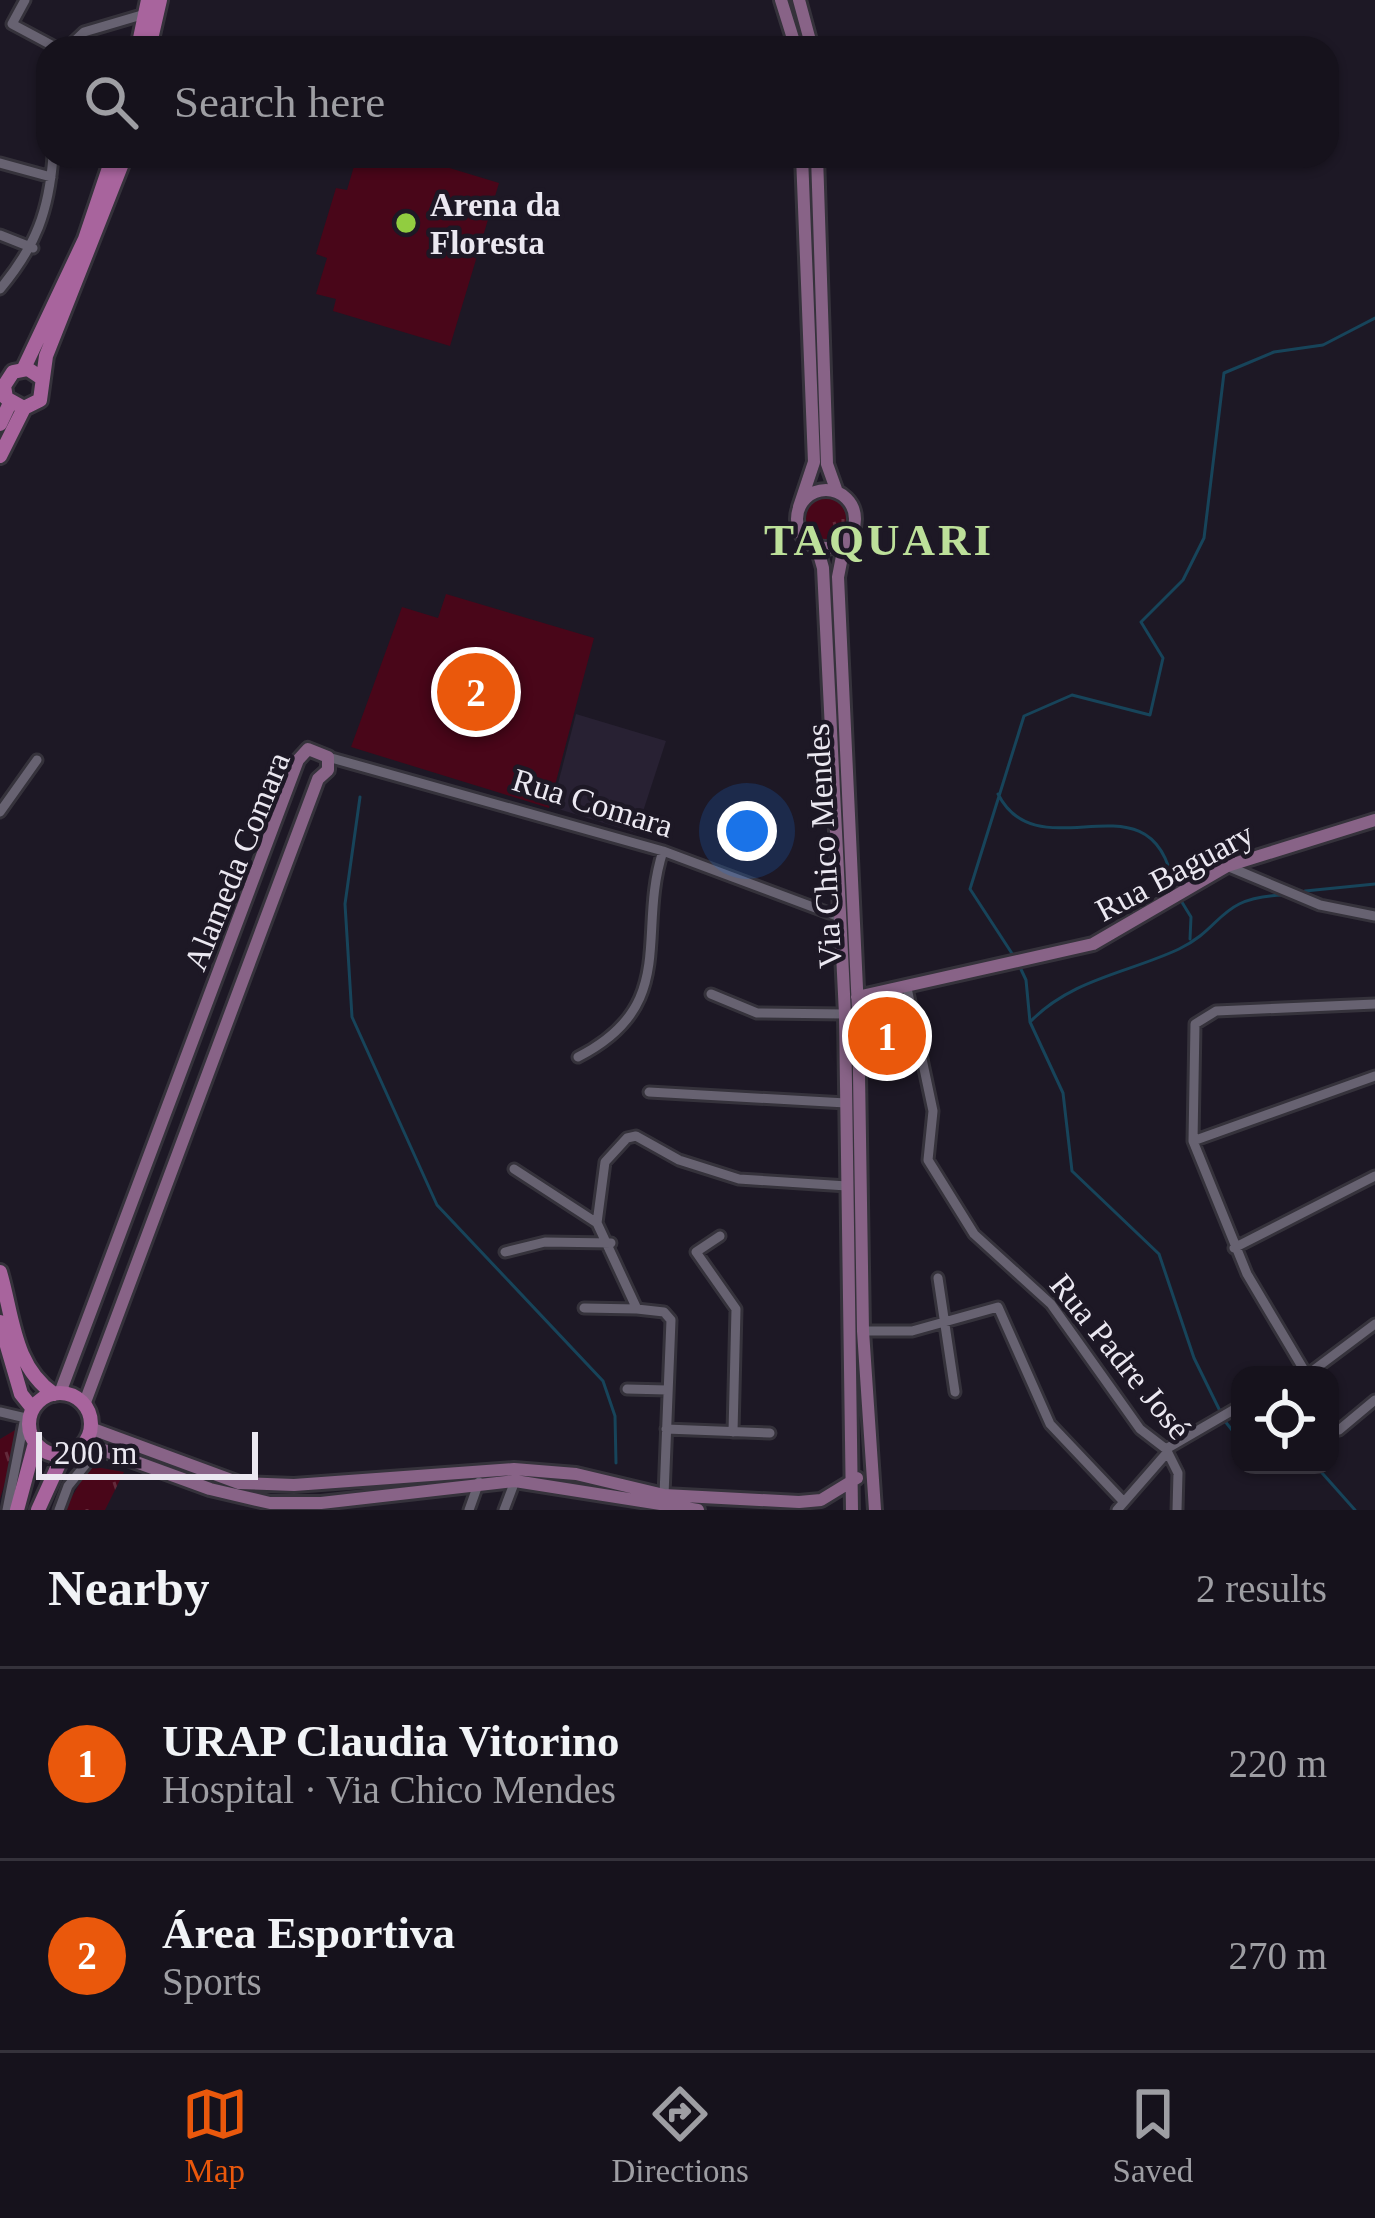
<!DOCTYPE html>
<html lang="en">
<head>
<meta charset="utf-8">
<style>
  :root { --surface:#16121c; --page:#1f1b25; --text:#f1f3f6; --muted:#9e9ea3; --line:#35323b; --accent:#ea580c }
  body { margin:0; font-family:Georgia,serif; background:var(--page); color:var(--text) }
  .controls { position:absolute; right:36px; bottom:36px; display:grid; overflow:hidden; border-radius:24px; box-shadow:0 3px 9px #0004 }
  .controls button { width:108px; height:108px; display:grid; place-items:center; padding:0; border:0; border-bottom:3px solid var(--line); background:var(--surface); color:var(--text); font:60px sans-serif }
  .scale { position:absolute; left:36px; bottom:30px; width:222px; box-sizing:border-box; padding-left:12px; border:6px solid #ebe8f1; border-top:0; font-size:33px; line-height:42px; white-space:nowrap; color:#ebe8f1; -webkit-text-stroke:9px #1d1825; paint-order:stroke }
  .you { position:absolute; left:747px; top:831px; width:42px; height:42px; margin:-30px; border:9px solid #fff; border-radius:50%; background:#1a73e8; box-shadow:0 0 0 18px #1a73e833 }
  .badge { display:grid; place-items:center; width:78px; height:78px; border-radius:50%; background:var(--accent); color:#fff; font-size:39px; font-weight:700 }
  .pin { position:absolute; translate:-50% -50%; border:6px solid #fff; box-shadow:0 3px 12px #0006 }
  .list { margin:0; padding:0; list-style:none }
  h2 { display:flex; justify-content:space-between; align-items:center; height:156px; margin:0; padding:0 48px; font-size:51px }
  h2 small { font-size:39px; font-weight:400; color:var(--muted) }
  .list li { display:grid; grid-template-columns:78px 1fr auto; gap:36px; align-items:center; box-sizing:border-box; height:192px; padding:0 48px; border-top:3px solid var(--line) }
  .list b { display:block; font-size:45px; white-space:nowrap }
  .list p { margin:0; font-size:39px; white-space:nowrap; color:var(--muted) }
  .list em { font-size:39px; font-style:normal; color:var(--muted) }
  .icon { flex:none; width:66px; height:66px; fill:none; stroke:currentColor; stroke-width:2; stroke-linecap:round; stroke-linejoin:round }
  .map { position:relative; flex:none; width:1375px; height:1510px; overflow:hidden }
  .search { position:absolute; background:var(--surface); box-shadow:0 3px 9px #0004; left:36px; right:36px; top:36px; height:132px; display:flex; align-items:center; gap:30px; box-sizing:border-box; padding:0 42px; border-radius:36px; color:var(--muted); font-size:45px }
  .sheet { height:540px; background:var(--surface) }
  nav { display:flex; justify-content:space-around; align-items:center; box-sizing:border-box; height:168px; border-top:3px solid var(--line); background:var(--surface); font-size:33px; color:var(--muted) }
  nav a { display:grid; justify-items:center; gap:6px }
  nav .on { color:var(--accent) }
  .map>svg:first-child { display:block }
  .built { fill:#282133 }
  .park { fill:url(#park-tufts) }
  .garden { fill:#490619 }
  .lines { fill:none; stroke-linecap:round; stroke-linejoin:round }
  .stream { stroke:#17445a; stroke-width:3 }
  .street-casing { stroke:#35323b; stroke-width:15 }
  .secondary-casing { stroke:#35323b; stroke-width:18 }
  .primary-casing { stroke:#35323b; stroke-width:20 }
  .street { stroke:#676271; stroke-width:9 }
  .secondary { stroke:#886387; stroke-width:12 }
  .primary { stroke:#a8649d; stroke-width:14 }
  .poi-dot { fill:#91cd40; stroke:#1d1825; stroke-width:4.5 }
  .labels { text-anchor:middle; stroke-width:9; stroke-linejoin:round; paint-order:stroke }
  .poi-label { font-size:33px; font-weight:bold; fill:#ebe8f1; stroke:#1d1825; text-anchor:start }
  .street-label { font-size:33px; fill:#ebe8f1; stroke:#1d1825 }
  .district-label { font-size:45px; font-weight:bold; letter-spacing:3px; fill:#bde09a; stroke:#1d1825 }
</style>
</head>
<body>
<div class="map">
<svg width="1375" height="1510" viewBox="0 0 1375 1510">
  <defs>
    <pattern id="park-tufts" width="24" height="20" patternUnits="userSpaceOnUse" patternTransform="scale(3)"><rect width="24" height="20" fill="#490619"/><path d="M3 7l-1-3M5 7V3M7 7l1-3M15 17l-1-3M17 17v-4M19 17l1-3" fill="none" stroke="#632a3b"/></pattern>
  </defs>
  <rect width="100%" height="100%" fill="#1d1825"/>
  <path class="built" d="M576,714L666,741L636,833L552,807Z"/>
  <path class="park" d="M806 519a23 23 0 1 1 46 0a23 23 0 1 1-46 0Z
    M22,1426L0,1499V1439Z
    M90,1466L124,1472L105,1510H64Z"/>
  <path class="garden" d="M357,156H410L499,183L450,346L333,311L336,299L316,294L327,258L316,254L336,188L347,190Z
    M446,594L594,638L549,808L351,747L402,607L438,618Z"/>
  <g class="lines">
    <path class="stream" d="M998,794C1039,875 1153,769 1173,885
      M360,797L345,904L352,1017L437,1205L603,1381L615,1416L616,1463
      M1305,891L1375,884
      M1180,899L1191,917L1190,939
      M1013,955L970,889L1024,716L1072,695L1150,715L1163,658L1141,622L1183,580L1204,538L1224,373L1274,352L1323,345L1375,318
      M1018,963L1026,980L1030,1022L1063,1093L1072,1171L1159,1254L1194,1358L1220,1411
      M1030,1022C1071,979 1128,973 1179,949C1225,927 1217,897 1284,895
      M1224,1420L1240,1440
      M1315,1465L1355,1510"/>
    <defs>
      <path id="street" d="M25,0L12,24L57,48
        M67,48L84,32L145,14
        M0,163L51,177
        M0,235L33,248
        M0,289C36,246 49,211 53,156
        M328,757L663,851L837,916
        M0,812L37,760
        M1227,866L1320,905L1375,916
        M907,988L933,1111L928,1160L974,1234L1051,1304L1140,1429L1166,1449L1178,1473L1177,1510
        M711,994L757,1013L845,1014
        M578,1057C680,1005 636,934 663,851
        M649,1092L846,1103
        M1193,1141L1375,1076
        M514,1169L597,1223
        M720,1236L696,1252L736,1309L733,1432
        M1234,1248L1375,1176
        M505,1252L545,1242L611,1243
        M938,1278L955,1392
        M584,1308L637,1309
        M863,1331H912L998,1307L1050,1424L1123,1501
        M1307,1375L1247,1274L1193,1141L1195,1024L1216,1011L1375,1004
        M1307,1375L1375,1324
        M627,1389L667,1390
        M0,1412L30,1419
        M666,1429L770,1433
        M1330,1431L1339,1430L1375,1400
        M1166,1449L1240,1406
        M664,1495L671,1320L664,1312L637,1309L597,1223L605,1162L627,1138L636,1136L679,1160L739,1179L847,1186
        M7,1510L25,1417
        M59,1510L68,1486L100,1447
        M469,1510L479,1482
        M504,1510L515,1481
        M1117,1510L1165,1455"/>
      <path id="secondary" d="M781,0L796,48
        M799,0L812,48
        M817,156L827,464L837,492
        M797 519a29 29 0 1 1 58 0a29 29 0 1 1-58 0Z
        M799,507L814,462L802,156
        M845,541L838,577L858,1010L863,1331L875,1510
        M817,547L823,568L845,1014L852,1510
        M857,997L1093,944L1227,866L1375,820
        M60,1393L298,760L308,749L328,757V770L318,779L84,1405
        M90,1428L239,1483L294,1485L514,1469L576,1474L664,1495L799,1502L821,1500L857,1478
        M84,1443L210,1489L270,1503H321L515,1481L698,1510"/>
      <path id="primary" d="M138,48L148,0
        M149,48L160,0
        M24,368L85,239L113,156
        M40,377L28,369L13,372L4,386L6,398L24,408L40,400L46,356L125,156
        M0,424L10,403
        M0,456L24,408
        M0,1272C13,1316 13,1366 54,1394
        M0,1322L21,1394L33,1409
        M29 1424a31 31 0 1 1 62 0a31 31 0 1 1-62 0Z
        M17,1510L35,1443
        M38,1510L63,1455"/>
    </defs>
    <use href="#street" class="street-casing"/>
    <use href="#secondary" class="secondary-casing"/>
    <use href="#primary" class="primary-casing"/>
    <use href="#street" class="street"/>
    <use href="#secondary" class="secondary"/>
    <use href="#primary" class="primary"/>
  </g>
  <circle class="poi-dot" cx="406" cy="223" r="12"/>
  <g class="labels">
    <g class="poi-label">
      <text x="430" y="216">Arena da<tspan x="430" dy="38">Floresta</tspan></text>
    </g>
    <g class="street-label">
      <text transform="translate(593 802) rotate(17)" y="12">Rua Comara</text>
      <text transform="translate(823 846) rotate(-93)" y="12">Via Chico Mendes</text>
      <text transform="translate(236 861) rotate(-68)" y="12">Alameda Comara</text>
      <text transform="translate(1174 871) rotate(-28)" y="12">Rua Baguary</text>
      <text transform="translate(1121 1356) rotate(51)" y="12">Rua Padre José</text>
    </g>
    <g class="district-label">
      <text x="879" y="555">TAQUARI</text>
    </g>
  </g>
</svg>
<div class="controls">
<button><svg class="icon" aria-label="locate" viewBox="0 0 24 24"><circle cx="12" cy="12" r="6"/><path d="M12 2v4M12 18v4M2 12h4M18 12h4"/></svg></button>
</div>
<div class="scale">200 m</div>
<div class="you"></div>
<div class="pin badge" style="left:887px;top:1036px">1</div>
<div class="pin badge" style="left:476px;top:692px">2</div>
<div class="search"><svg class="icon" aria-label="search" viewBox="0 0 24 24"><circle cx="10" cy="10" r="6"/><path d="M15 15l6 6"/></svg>Search here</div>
</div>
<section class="sheet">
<h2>Nearby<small>2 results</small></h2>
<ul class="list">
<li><span class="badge">1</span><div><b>URAP Claudia Vitorino</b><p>Hospital · Via Chico Mendes</p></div><em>220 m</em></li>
<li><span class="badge">2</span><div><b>Área Esportiva</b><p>Sports</p></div><em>270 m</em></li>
</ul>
</section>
<nav>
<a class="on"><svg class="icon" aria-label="map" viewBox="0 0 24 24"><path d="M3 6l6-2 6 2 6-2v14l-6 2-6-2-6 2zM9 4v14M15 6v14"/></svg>Map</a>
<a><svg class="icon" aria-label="directions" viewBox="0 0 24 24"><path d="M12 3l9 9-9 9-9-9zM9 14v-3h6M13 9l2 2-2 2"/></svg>Directions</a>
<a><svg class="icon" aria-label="saved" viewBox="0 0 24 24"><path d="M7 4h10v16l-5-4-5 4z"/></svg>Saved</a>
</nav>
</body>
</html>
